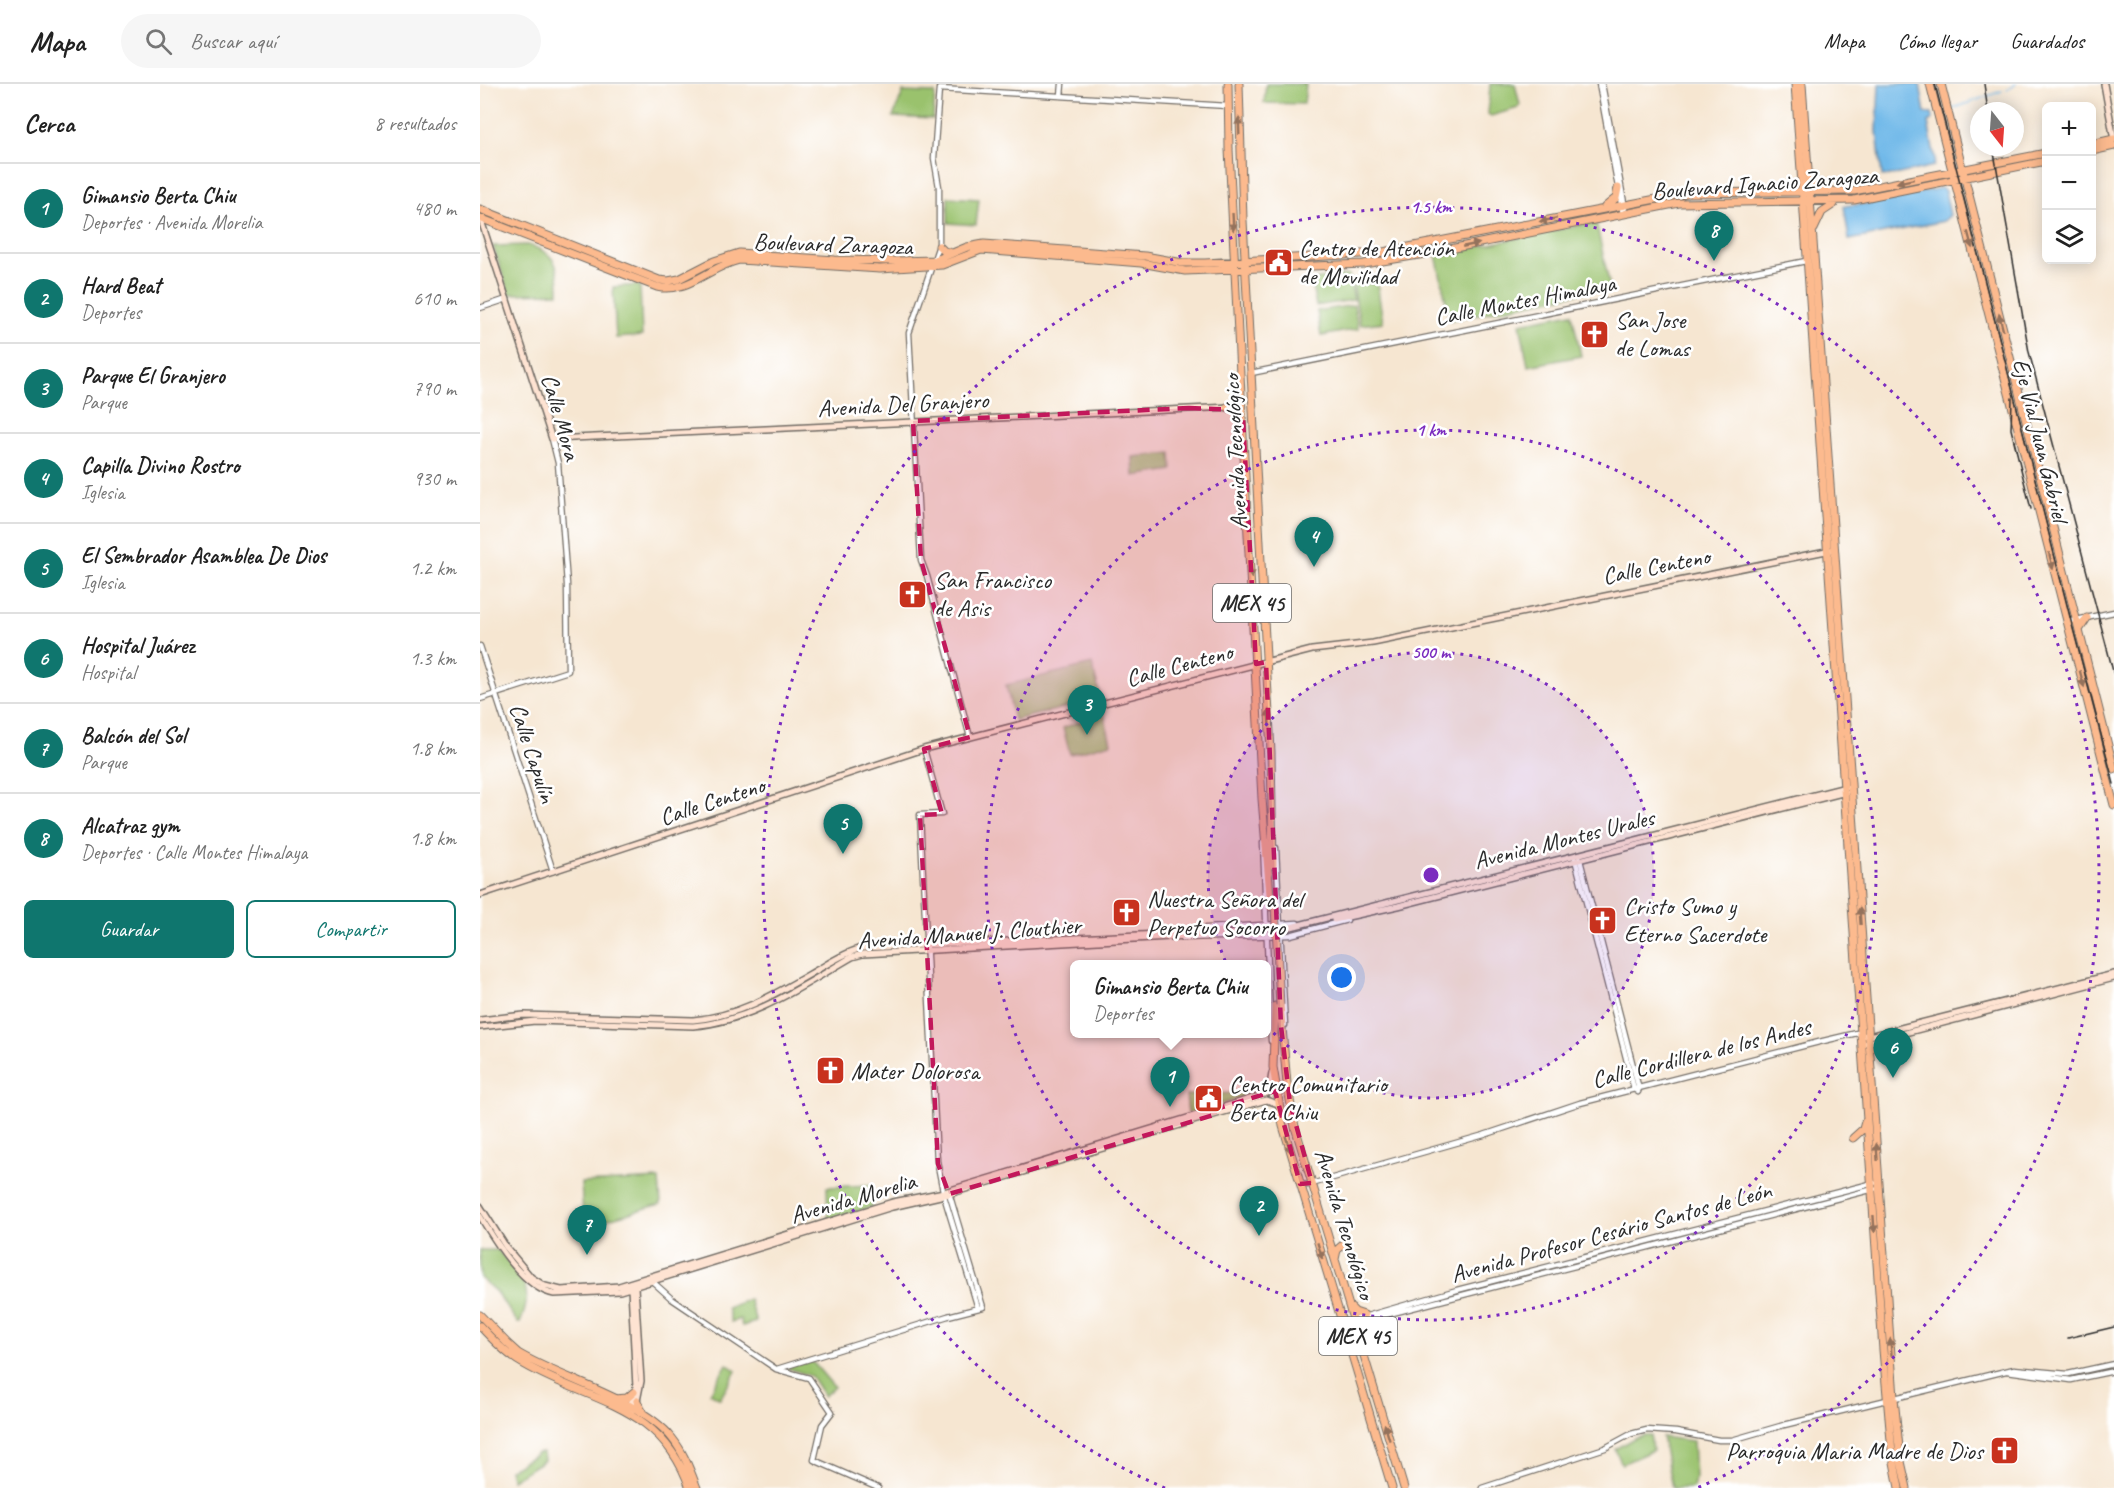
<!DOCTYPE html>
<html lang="es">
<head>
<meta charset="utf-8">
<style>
  :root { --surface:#fff; --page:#f6f6f6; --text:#222; --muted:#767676; --line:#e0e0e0; --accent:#0f766e }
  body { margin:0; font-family:Caveat,sans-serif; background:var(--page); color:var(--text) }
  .controls { position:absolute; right:18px; top:18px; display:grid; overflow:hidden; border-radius:9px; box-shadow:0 3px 15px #0003 }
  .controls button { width:54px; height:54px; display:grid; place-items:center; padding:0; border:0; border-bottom:2px solid var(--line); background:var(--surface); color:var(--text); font:30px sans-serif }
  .compass { position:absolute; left:1490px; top:18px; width:54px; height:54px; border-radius:50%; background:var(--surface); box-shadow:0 3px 15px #0003; rotate:163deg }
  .you { position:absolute; left:862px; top:894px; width:21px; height:21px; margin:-15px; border:4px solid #fff; border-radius:50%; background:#1a73e8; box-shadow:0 0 0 9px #1a73e833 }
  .badge { display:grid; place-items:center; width:39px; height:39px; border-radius:50%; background:var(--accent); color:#fff; font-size:20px; font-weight:700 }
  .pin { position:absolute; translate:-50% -50px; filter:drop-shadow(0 2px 3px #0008) }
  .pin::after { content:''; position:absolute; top:32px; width:21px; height:18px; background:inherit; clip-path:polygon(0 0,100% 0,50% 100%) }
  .popup { position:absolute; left:590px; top:876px; width:201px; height:78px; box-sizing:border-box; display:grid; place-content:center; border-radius:9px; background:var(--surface); filter:drop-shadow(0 2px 4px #0005); font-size:20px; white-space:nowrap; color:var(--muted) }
  .popup b { font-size:22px; color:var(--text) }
  .popup::after { content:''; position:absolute; left:50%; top:100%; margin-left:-12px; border:12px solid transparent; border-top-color:var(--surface) }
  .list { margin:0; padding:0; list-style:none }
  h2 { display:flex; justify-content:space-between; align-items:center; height:78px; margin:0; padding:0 24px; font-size:26px }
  h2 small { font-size:20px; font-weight:400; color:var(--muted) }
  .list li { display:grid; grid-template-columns:39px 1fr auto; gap:18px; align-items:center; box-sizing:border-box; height:90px; padding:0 24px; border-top:2px solid var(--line) }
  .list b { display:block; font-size:22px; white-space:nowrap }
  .list p { margin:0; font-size:20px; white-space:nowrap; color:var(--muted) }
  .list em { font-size:20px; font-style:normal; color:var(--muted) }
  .actions { display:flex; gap:12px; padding:18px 24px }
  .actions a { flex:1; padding:14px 0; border:2px solid var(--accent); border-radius:9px; text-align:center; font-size:21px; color:var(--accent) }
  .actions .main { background:var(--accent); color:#fff }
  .icon { flex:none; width:33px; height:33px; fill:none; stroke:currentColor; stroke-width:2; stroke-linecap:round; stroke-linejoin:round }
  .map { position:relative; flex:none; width:1634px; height:1404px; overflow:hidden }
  header { display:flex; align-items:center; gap:36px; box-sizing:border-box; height:84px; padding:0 30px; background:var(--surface); border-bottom:2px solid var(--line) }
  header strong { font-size:28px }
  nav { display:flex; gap:33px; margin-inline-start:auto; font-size:21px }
  .search { width:420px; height:54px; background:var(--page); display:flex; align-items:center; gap:15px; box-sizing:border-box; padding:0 21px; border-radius:33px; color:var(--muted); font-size:22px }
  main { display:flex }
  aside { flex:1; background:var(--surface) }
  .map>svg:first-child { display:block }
  .green { fill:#9ac26d; stroke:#62764c; stroke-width:1.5 }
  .water { fill:#71b9e9; stroke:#4e728a; stroke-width:1.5 }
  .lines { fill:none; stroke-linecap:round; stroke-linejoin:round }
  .stream { stroke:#71b9e9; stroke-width:1.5 }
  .secondary-tunnel { stroke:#cdc1b0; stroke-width:5; stroke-dasharray:5 2.5; stroke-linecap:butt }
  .tertiary-casing { stroke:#726c65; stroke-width:7 }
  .secondary-casing { stroke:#726c65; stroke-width:8 }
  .primary-casing { stroke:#726c65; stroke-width:9 }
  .tertiary { stroke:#fff; stroke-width:4.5 }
  .secondary { stroke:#fee3d2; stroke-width:5 }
  .primary { stroke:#fcba8e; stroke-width:7 }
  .rail { stroke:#2b2b2b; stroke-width:1.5 }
  .primary-bridge-casing { stroke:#726c65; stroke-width:9; stroke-linecap:butt }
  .primary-bridge { stroke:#fcba8e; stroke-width:7 }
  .oneway { fill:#94725c }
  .marked { fill:#c2185b; fill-opacity:0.2; stroke:#c2185b; stroke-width:4.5; stroke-dasharray:12 8; stroke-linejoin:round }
  .ring { fill:none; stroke:#7b2cbf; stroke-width:3; stroke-dasharray:3 6 }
  .labels { text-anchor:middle; stroke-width:5; stroke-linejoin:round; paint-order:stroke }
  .shield { fill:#fff; stroke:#6b6b6b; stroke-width:1.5 }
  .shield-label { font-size:22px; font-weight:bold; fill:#2b2b2b }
  .street-label { font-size:24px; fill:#2b2b2b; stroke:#fff }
  .poi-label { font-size:24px; fill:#2b2b2b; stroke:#fff; text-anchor:start }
  .centre { fill:#7b2cbf; stroke:#fff; stroke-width:3 }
  .ring-label { font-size:18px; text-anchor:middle; font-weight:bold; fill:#7b2cbf; stroke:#fff; stroke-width:5; stroke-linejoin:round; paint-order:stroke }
</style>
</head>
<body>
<header>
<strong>Mapa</strong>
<div class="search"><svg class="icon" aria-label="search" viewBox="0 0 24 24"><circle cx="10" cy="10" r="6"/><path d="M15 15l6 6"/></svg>Buscar aquí</div>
<nav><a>Mapa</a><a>Cómo llegar</a><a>Guardados</a></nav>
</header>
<main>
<aside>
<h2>Cerca<small>8 resultados</small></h2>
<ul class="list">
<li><span class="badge">1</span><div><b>Gimansio Berta Chiu</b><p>Deportes · Avenida Morelia</p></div><em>480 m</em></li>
<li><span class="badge">2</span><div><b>Hard Beat</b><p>Deportes</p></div><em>610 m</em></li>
<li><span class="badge">3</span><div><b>Parque El Granjero</b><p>Parque</p></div><em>790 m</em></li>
<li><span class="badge">4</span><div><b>Capilla Divino Rostro</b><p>Iglesia</p></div><em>930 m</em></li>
<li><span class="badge">5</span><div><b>El Sembrador Asamblea De Dios</b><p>Iglesia</p></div><em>1.2 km</em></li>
<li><span class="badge">6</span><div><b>Hospital Juárez</b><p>Hospital</p></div><em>1.3 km</em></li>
<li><span class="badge">7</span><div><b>Balcón del Sol</b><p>Parque</p></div><em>1.8 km</em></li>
<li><span class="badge">8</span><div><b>Alcatraz gym</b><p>Deportes · Calle Montes Himalaya</p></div><em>1.8 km</em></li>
</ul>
<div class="actions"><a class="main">Guardar</a><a>Compartir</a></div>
</aside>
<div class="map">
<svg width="1634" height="1404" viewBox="0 0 1634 1404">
  <rect width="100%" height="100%" fill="#fff"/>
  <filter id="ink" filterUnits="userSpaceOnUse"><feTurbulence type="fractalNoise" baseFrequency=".0167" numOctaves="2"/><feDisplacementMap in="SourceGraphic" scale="12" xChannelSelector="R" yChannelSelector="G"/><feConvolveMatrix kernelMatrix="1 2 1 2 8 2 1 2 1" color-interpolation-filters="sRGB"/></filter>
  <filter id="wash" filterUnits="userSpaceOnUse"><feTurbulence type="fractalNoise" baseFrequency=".008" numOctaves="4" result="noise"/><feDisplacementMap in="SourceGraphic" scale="24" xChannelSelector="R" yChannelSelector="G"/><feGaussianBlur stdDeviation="1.35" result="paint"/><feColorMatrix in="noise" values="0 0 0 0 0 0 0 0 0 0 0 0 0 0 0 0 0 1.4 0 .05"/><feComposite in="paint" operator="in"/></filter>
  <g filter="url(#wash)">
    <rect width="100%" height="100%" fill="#f6e6d1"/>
    <path class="green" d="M786,0H826L824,20L784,19Z
      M1010,0H1035L1040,21L1038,24L1011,32L1008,30Z
      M423,8L455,9L453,35L413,33Z
      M468,113L499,115L496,141L468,139Z
      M1116,138L1130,203L970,236L956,171Z
      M48,161C76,169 79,181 79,209L29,210L13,162Z
      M869,191L874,216L836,222L831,196Z
      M897,199L903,238L880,241L873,200Z
      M160,201L162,252L136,254L133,203Z
      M874,221L878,245L841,252L837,227Z
      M1092,229L1101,272L1048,282L1040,239Z
      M691,369L692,386L654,392L653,373Z
      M612,580L621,615L534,636L526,601Z
      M623,626L631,659L590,670L583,644L607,635L606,631Z
      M779,1008L780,1009L708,1030L706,1011Z
      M179,1095L181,1120L115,1139L103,1129L101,1099Z
      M391,1101L392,1123L348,1137L347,1103Z
      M0,1166H18C41,1193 56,1203 40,1239H38L16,1208L0,1194Z
      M269,1215L276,1238L262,1242L260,1235L251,1238L247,1224Z
      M331,1276L354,1303L344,1312L331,1292L305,1283Z
      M247,1280L256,1287L240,1315L230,1309Z
      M1164,1351H1170L1173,1366L1142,1380L1135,1365L1154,1354Z
      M1182,1353L1213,1357L1215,1394L1213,1404H1192Z
      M58,1369H63L64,1376L32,1396L29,1386Z"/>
    <path class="water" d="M1399,0H1440L1445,29L1452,30L1453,35L1448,38L1455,75L1454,82L1410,92H1402L1397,47Z
      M1461,104L1465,107L1470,131L1464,137L1369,156L1364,122L1385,120Z"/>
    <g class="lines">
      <path class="stream" d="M1527,6L1536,0
        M1469,26L1522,7"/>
    </g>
  </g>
  <g filter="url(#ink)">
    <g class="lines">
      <path class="secondary-tunnel" d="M780,848L807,847"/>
      <defs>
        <path id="tertiary" d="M1119,0L1143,130
          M1122,0L1145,124
          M581,12L582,0
          M0,224L27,215
          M771,289L1326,177
          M1587,538L1634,528
          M0,562L73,787
          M0,615L88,587L87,500L78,379L72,355
          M490,653L447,492L441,476L429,249L459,161V103L454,74L459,5L748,22
          M444,665L462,730L440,731L457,1077L464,1112L498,1224
          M783,759L791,957
          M796,764L805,941
          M1099,772L1159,1005
          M1095,775L1154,1005L1158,1008
          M697,848L709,845L817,839
          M703,854L810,851L867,836
          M820,1100L828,1101L1004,1051L1100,1019L1339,958L1377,949L1382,951
          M172,1197L192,1215L296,1285L329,1294L352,1328L342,1341L334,1376L398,1404
          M873,1236L977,1206L1394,1099
          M874,1239L1394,1105
          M297,1285L468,1232L503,1223L469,1109
          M1527,1287L1591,1296L1634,1287
          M1002,1404L1125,1364L1151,1350L1167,1346L1196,1348L1239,1356H1252L1304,1341L1534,1285L1588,1290L1634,1280"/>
        <path id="secondary" d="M1624,0L1634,56
          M0,133L72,355L751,323
          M0,811L444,665L832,566L893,559L1351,466
          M854,836L918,822L1366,708
          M807,844L1366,703
          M0,936L44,931L213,936C260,932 297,909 337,886C351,878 366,868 382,864L745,847
          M0,943L55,937L213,942C273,937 322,902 372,873L383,870L780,848
          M1382,951L1389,952L1634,890
          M1387,959L1634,894
          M0,1122L26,1163L51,1193L65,1202L81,1206L139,1202L413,1118L464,1108L780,1012L789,1008L792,989
          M0,1132C15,1157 44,1205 74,1210L140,1207L412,1123L469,1110L737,1030L786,1016L798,1020
          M143,1326L151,1319L156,1304L151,1204
          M150,1329L157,1317L161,1297L155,1203"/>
        <path id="primary" d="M748,0L749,65L766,413L782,715L791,823
          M759,0L763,136L791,668L793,781
          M1315,0L1403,1266L1412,1368L1419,1404
          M1322,0L1414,1314L1420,1373L1427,1404
          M1450,0L1634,721
          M1461,0L1634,685
          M1612,60L1634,55
          M1612,67L1634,62
          M1331,90L1337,101L1351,107
          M1125,123L1136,114L1138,104
          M0,125L179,196L188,197L199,195L234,177L259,169L355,176L415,177L456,176L487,163L504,160L665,172L703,179H725L898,169L1207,109L1374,107L1566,69
          M0,134L177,203C208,210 230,182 259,176L400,185L462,181L501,166L661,179L705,187L884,180L945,170L1199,119L1374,116L1566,77
          M1334,145L1342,128L1354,120
          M459,162L464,167L472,169
          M747,323L757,327L762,333
          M1599,546L1607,534
          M800,921L807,1000L815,1043L924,1404
          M795,922L793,983L803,1042L912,1404
          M1373,1054L1383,1045L1385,1038
          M855,1175L857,1166L865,1159
          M871,1224L875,1228L884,1231
          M0,1231L27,1259L38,1269C81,1295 162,1316 192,1354C204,1369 210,1386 217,1404
          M0,1242C11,1254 23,1267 37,1276C105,1319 180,1316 210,1404
          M135,1315L147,1314L154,1308
          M157,1317L162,1327"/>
      </defs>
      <use href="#tertiary" class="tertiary-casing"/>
      <use href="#secondary" class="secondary-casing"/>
      <use href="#primary" class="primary-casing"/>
      <use href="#tertiary" class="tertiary"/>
      <use href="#secondary" class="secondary"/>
      <use href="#primary" class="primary"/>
      <path class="rail" d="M1455,0L1591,537L1634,700
        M1504,0L1508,27
        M1513,63L1549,268L1634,591
        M1532,314L1531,345L1551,425
        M1588,1254L1634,1243"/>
      <defs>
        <path id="primary-bridge" d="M795,822L800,921"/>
      </defs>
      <use href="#primary-bridge" class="primary-bridge-casing"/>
      <use href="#primary-bridge" class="primary-bridge"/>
    </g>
    <defs><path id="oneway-solid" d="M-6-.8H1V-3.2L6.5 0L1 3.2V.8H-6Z" transform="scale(1.5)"/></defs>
    <g class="oneway">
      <use href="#oneway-solid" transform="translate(759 42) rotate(-92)"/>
      <use href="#oneway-solid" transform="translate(1425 97) rotate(168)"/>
      <use href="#oneway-solid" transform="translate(1068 136) rotate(169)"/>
      <use href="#oneway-solid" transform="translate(753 138) rotate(87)"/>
      <use href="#oneway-solid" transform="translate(1490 156) rotate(75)"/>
      <use href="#oneway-solid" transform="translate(991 161) rotate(-11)"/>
      <use href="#oneway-solid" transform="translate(1521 238) rotate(-104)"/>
      <use href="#oneway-solid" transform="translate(1571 477) rotate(76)"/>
      <use href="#oneway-solid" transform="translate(771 486) rotate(87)"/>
      <use href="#oneway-solid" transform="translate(1602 595) rotate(75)"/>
      <use href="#oneway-solid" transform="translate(789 634) rotate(-93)"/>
      <use href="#oneway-solid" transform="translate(1380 832) rotate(-94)"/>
      <use href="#oneway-solid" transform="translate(808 1060) rotate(73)"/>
      <use href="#oneway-solid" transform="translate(1397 1068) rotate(-94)"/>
      <use href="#oneway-solid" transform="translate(1394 1140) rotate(86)"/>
      <use href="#oneway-solid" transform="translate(840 1167) rotate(73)"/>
      <use href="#oneway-solid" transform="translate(1411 1263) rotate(-94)"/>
      <use href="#oneway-solid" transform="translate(907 1348) rotate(-107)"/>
    </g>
  </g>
  <path class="marked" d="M709,324L756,326L763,334L776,580L786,578L801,942L810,1019L832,1099L820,1100L795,1007L736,1025L737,1030L469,1110L458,1080L440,731L462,730L444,665L490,653L441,476L433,337Z"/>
  <circle cx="951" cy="791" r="223" fill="#7b2cbf" fill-opacity=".12"/>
  <g class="ring">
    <circle cx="951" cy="791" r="223"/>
    <circle cx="951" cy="791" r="445"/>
    <path d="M685 1404A668 668 0 1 1 1217 1404"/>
  </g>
  <defs>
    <symbol id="civic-square" viewBox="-11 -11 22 22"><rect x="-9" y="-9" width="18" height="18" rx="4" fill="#c8321e" stroke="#fff"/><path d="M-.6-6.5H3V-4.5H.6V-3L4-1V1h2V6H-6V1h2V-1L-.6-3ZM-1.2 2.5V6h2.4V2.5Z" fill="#fff"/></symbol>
    <symbol id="church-square" viewBox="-11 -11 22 22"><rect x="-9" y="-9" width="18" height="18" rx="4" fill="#c8321e" stroke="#fff"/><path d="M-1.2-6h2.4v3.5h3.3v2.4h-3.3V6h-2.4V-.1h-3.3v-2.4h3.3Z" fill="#fff"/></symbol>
  </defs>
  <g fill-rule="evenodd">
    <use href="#civic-square" x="782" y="162" width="33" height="33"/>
    <use href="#church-square" x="1098" y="234" width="33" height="33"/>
    <use href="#church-square" x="416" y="494" width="33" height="33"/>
    <use href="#church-square" x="630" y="812" width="33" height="33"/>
    <use href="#church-square" x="1106" y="820" width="33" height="33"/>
    <use href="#church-square" x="334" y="970" width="33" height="33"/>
    <use href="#civic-square" x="712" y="998" width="33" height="33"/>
    <use href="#church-square" x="1508" y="1350" width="33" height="33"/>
  </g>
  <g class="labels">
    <g class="shield">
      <rect x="733" y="500" width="78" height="38" rx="4.5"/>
      <rect x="839" y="1233" width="78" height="38" rx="4.5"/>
    </g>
    <g class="shield-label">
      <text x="772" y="527">MEX 45</text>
      <text x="878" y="1260">MEX 45</text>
    </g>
    <g class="street-label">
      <text transform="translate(1285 99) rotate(-4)" y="8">Boulevard Ignacio Zaragoza</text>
      <text transform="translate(353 160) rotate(2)" y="8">Boulevard Zaragoza</text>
      <text transform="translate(1045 216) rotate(-11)" y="8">Calle Montes Himalaya</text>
      <text transform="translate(423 320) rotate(-3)" y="8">Avenida Del Granjero</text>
      <text transform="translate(81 333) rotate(74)" y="8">Calle Mora</text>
      <text transform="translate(1561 356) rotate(76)" y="8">Eje Vial Juan Gabriel</text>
      <text transform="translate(755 368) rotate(-93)" y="8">Avenida Tecnológico</text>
      <text transform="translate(1176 482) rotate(-11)" y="8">Calle Centeno</text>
      <text transform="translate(699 581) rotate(-15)" y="8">Calle Centeno</text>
      <text transform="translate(53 669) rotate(72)" y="8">Calle Capulín</text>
      <text transform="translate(232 717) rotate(-18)" y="8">Calle Centeno</text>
      <text transform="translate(1084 755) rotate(-14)" y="8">Avenida Montes Urales</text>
      <text transform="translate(489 849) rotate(-4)" y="8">Avenida Manuel J. Clouthier</text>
      <text transform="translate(1221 969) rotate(-14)" y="8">Calle Cordillera de los Andes</text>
      <text transform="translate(373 1114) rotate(-16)" y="8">Avenida Morelia</text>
      <text transform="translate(865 1140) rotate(73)" y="8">Avenida Tecnológico</text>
      <text transform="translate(1131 1148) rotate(-15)" y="8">Avenida Profesor Cesário Santos de León</text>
    </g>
    <g class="poi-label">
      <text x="819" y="172">Centro de Atención<tspan x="819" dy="28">de Movilidad</tspan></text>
      <text x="1135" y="244">San Jose<tspan x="1135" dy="28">de Lomas</tspan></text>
      <text x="454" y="504">San Francisco<tspan x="454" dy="28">de Asis</tspan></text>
      <text x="667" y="823">Nuestra Señora del<tspan x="667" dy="28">Perpetuo Socorro</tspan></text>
      <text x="1144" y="830">Cristo Sumo y<tspan x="1144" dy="28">Eterno Sacerdote</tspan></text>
      <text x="371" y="995">Mater Dolorosa</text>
      <text x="749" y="1008">Centro Comunitario<tspan x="749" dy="28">Berta Chiu</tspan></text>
      <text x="1503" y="1375" text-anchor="end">Parroquia Maria Madre de Dios</text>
    </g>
  </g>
  <circle cx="951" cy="791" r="9" class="centre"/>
  <g class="ring-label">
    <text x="951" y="129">1.5 km</text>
    <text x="951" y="352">1 km</text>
    <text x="951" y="574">500 m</text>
  </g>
</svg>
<div class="controls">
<button>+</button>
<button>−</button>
<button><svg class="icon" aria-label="layers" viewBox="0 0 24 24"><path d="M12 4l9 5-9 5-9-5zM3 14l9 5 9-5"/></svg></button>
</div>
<svg class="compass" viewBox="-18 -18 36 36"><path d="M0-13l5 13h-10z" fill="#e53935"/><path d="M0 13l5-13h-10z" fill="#767676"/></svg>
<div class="you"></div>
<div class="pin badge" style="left:690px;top:1023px">1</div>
<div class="popup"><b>Gimansio Berta Chiu</b>Deportes</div>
<div class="pin badge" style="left:779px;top:1152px">2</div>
<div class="pin badge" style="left:607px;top:651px">3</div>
<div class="pin badge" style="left:834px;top:483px">4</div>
<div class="pin badge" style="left:363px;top:770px">5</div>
<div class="pin badge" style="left:1413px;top:994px">6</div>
<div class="pin badge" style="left:107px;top:1171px">7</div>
<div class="pin badge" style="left:1234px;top:177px">8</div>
</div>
</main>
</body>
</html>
